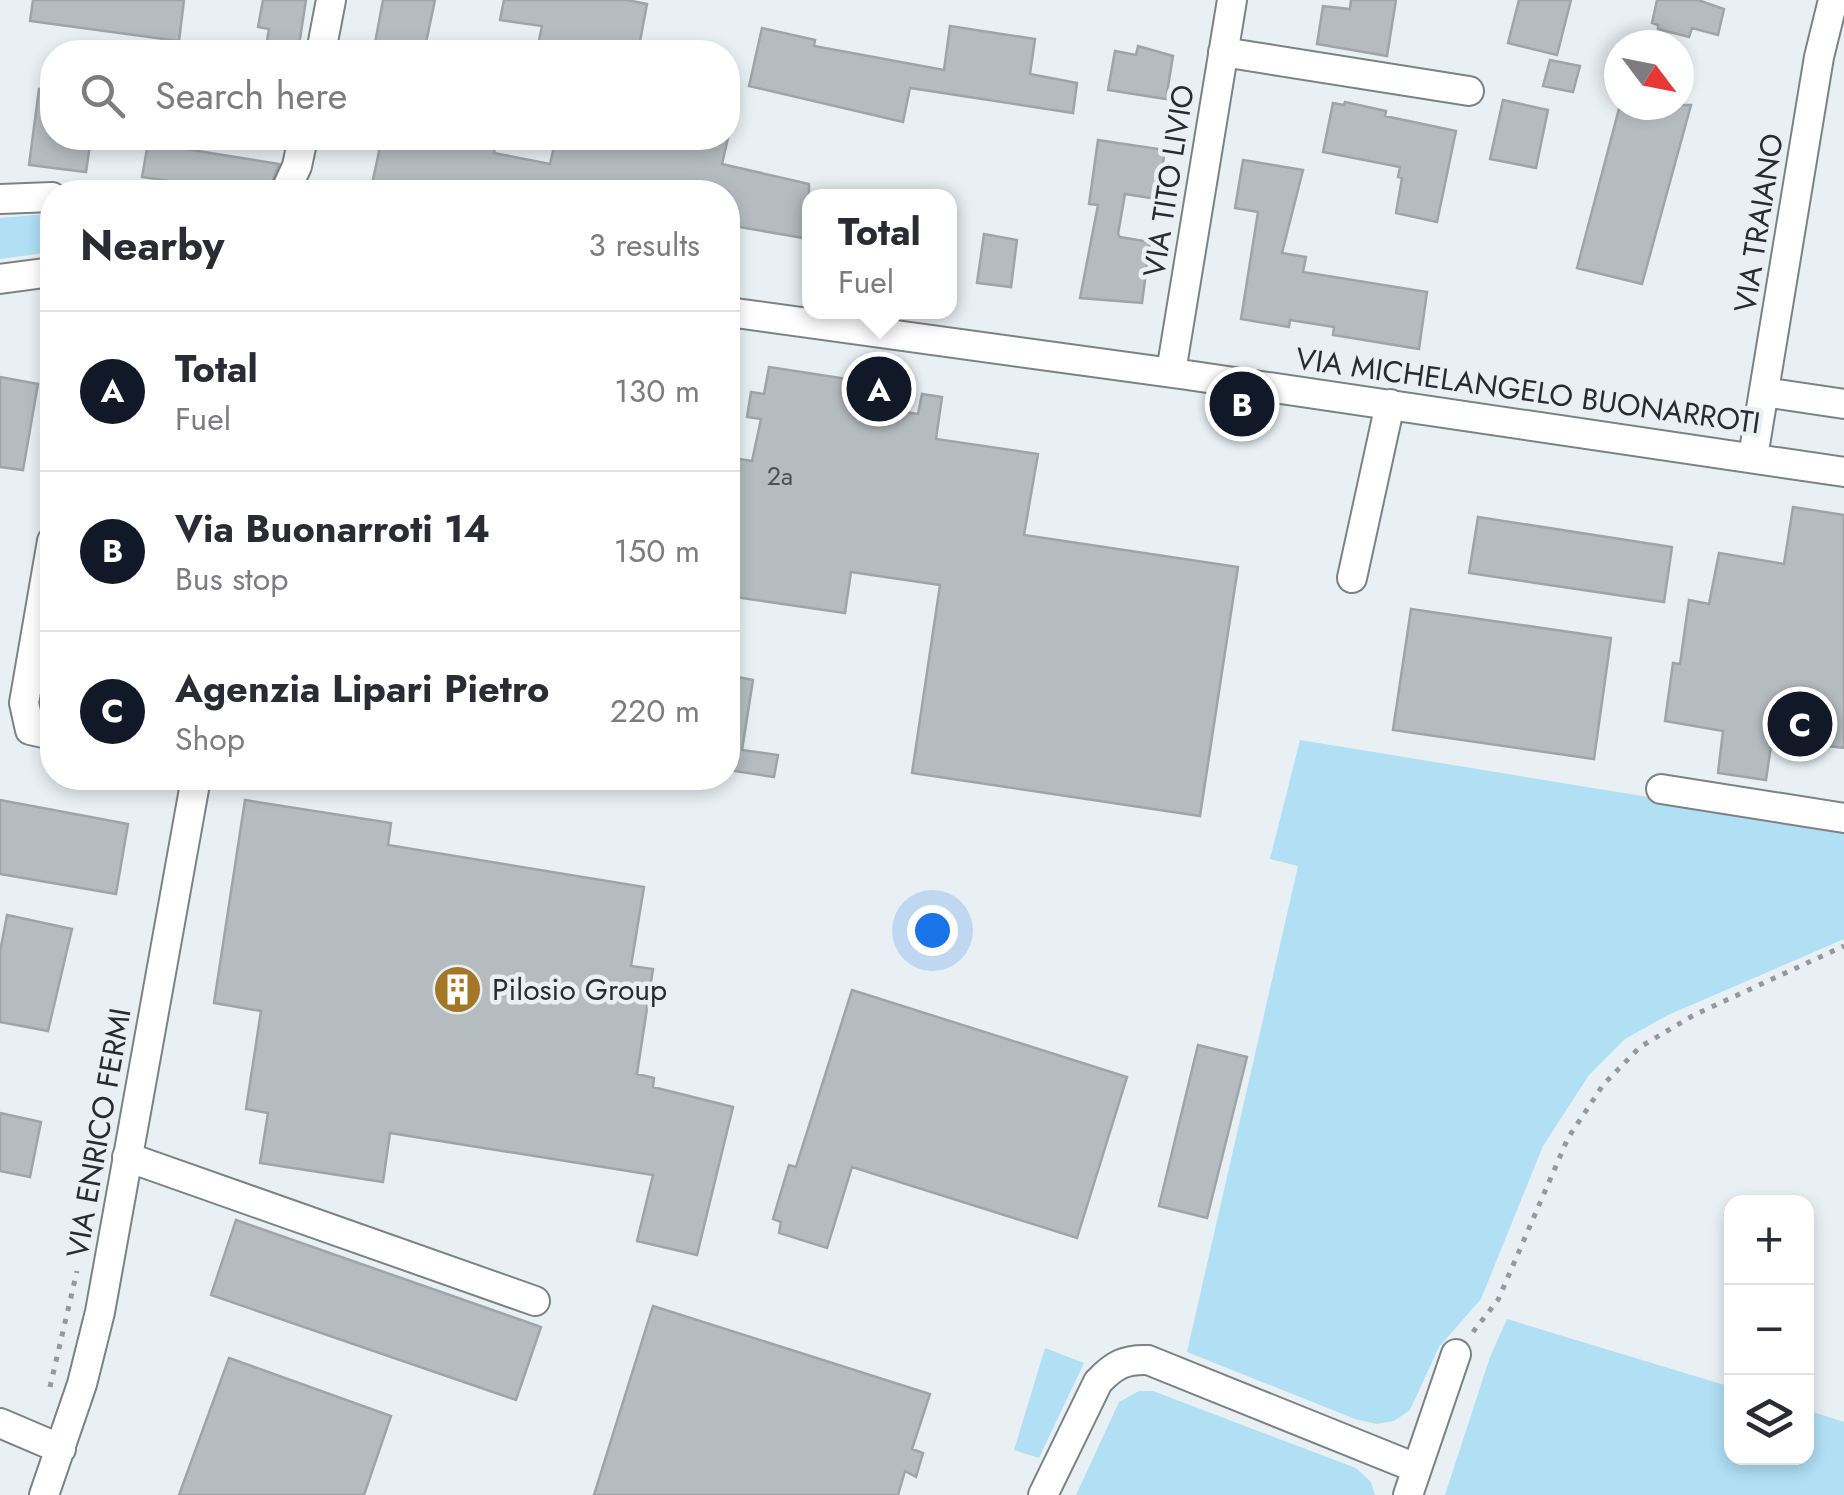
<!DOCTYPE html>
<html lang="en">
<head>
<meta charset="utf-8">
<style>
  :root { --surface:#fff; --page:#f7f7f7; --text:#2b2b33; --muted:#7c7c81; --line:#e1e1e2; --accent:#111827 }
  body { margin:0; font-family:Jost,sans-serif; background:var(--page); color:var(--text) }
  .controls { position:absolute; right:30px; bottom:30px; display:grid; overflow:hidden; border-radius:20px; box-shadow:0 5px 15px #0003 }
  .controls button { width:90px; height:90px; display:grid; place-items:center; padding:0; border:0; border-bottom:2px solid var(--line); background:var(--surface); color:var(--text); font:50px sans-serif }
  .compass { position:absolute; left:1604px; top:30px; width:90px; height:90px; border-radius:50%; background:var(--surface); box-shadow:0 5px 15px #0003; rotate:122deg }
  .you { position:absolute; left:932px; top:930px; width:35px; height:35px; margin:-25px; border:8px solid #fff; border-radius:50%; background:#1a73e8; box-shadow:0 0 0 15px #1a73e833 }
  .badge { display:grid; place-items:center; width:65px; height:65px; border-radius:50%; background:var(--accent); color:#fff; font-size:32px; font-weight:700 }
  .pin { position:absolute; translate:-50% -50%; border:5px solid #fff; box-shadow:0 2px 10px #0006 }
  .popup { position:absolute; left:802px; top:189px; width:155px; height:130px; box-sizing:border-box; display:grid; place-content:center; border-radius:20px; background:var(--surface); filter:drop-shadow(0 2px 8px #0005); font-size:32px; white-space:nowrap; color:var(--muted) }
  .popup b { font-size:38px; color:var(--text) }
  .popup::after { content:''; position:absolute; left:50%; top:100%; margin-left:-20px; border:20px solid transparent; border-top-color:var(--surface) }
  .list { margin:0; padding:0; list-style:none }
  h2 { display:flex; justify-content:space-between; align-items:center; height:130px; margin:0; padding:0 40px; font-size:42px }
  h2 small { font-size:32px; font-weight:400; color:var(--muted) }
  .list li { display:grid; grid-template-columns:65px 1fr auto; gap:30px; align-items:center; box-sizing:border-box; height:160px; padding:0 40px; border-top:2px solid var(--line) }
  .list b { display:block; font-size:38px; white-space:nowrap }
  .list p { margin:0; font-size:32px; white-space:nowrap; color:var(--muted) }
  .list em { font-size:32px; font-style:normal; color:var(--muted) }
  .icon { flex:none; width:55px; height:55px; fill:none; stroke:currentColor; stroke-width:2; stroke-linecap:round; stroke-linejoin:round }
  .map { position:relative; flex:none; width:1844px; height:1495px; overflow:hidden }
  .search { position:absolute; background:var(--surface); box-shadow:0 5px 15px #0003; left:40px; top:40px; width:700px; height:110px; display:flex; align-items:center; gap:25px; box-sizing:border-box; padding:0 35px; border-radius:40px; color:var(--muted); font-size:38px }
  .panel { position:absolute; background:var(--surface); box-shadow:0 5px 15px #0003; left:40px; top:180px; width:700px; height:610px; border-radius:40px }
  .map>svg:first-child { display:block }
  .green { fill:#b1dff4 }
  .building { fill:#b5bcc0; stroke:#9ea5a8; stroke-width:2.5 }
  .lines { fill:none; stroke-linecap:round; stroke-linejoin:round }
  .minor-casing { stroke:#7b8285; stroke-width:32 }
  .path { stroke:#93999c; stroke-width:5; stroke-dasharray:5 8; stroke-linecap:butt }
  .minor { stroke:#fff; stroke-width:28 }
  .labels { text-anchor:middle; stroke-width:9; stroke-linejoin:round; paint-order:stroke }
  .number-label { font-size:25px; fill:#4c5052 }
  .street-label { font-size:30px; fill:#292c2e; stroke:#e9f0f4 }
  .poi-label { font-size:30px; fill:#292c2e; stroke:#e9f0f4; text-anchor:start }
</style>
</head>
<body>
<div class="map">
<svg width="1844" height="1495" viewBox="0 0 1844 1495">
  <rect width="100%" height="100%" fill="#e9f0f4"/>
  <path class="green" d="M46,214L52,220V252L0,259V218Z
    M1300,740L1844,829V939L1668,1015L1625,1039L1589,1075L1543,1146L1481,1299L1439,1347L1410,1410L1394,1421L1377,1424L1355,1419L1187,1352L1298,866L1270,859Z
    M1507,1319L1731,1387L1732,1458H1806L1807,1410L1844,1422V1495H1445L1490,1357Z
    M1045,1348L1084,1363L1039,1458L1014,1450Z
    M1139,1391H1153L1356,1468L1371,1482L1375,1495H1076L1119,1402Z"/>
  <path class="building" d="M33,0H184L179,41L30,21Z
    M263,0H306L298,52H265L269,29L258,27Z
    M383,0H435L424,52L375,43Z
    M504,0H627L647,4L638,52H578L538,45L542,26L500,20Z
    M1351,0H1396L1387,56L1317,44L1323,6L1350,9Z
    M1519,0H1571L1557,55L1508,43Z
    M1657,0H1698L1724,9L1718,35L1692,28L1689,37L1658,29V25L1652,23Z
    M950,26L1035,39L1030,74L1077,83L1073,113L910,88L903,122L749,86L762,28L815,40L814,46L944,70Z
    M1138,46L1173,56L1166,99L1108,90L1115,51L1136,55Z
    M1550,60L1580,66L1573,92L1543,86Z
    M39,89L52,90V138H91L86,172L29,165Z
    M1503,100L1548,110L1536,168L1490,159Z
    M1345,102L1386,111L1385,116L1456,131L1437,222L1396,213L1402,178L1398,177L1400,167L1323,152L1333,103L1344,105Z
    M1620,105H1691L1642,284L1577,268Z
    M382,138H497L494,153L550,164L556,138H677L700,142V138H728L722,164L809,184V239L728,225V192H672L614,181L611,192H434L398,185V189L372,184Z
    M1098,140L1165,150L1157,199L1125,194L1118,234L1120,237L1150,242L1142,303L1080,298L1098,205L1089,204Z
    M148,143L279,164L268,192H242L142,177Z
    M1243,160L1303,170L1282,253L1306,257L1303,272L1427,292L1419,349L1333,335L1334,327L1290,320L1289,327L1241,319L1258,212L1235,208Z
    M984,234L1017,240L1011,287L977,283Z
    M769,367L880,384L876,408L918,414L922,394L942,397L936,439L1038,454L1024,535L1238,567L1200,816L912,773L940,585L851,572L845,613L728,596V492L733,458L752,461L761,419L747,417L751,392L764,394Z
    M0,377L38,384L23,470L0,467Z
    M1793,507L1844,515V748L1772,739L1766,780L1718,773L1723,731L1665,721L1673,663L1680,664L1689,600L1709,604L1719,553L1784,564Z
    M1478,517L1672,547L1664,602L1469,573Z
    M1411,609L1611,638L1594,759L1393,730Z
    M728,675L753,680L742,750L778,755L774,777L728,770Z
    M0,800L128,824L116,894L0,874Z
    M245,800L391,823L388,845L644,887L631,966L653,969L637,1074L654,1078L653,1087L733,1107L697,1255L637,1241L653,1175L390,1133L383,1182L260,1163L268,1113L246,1109L261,1011L214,1003Z
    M7,915L72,929L48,1031L0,1022V952Z
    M852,990L1127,1077L1077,1238L852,1167L827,1248L779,1233L781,1222L773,1219L789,1165L796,1167Z
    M1198,1045L1247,1057L1207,1218L1159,1206Z
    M0,1113L41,1122L30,1177L0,1171Z
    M236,1220L541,1327L516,1400L211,1295Z
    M653,1306L930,1394L912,1449L923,1453L916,1477L905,1471L898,1495H594Z
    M229,1358L391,1416L364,1495H179Z"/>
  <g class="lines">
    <defs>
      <path id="minor" d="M321,52L331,0
        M1223,52L1469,91
        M285,192L297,166L303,138
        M0,199L52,197
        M0,279L52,272
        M728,312L1187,375L1844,472
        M1171,372L1232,0
        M1764,392L1844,404
        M1753,457L1819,57L1833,0
        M52,541L24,703L30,730L52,735
        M1352,578L1390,404
        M1661,789L1844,818
        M127,1157L535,1301
        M0,1423L61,1449
        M44,1495L82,1384L100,1312L196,778
        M1043,1495L1098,1382C1114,1365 1125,1359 1148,1360L1416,1468
        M1408,1495L1456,1354"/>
    </defs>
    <use href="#minor" class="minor-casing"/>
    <path class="path" d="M1473,1332L1498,1300L1568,1138L1603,1085L1640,1047L1694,1015L1844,946
      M50,1387L77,1271"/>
    <use href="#minor" class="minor"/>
  </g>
  <defs>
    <symbol id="building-disc" viewBox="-11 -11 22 22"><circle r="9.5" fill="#a37628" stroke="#e9f0f4"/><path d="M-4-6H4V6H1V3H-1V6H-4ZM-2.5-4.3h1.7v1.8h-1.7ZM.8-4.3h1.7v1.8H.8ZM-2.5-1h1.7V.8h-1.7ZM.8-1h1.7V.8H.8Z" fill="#fff"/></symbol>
  </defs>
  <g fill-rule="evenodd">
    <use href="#building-disc" x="430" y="962" width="55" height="55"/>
  </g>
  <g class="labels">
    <g class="number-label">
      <text x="780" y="485">2a</text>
    </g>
    <g class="street-label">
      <text transform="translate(1169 181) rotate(-81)" y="10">VIA TITO LIVIO</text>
      <text transform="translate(1759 223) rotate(-81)" y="10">VIA TRAIANO</text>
      <text transform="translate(1528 391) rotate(8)" y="10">VIA MICHELANGELO BUONARROTI</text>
      <text transform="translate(99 1133) rotate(-80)" y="10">VIA ENRICO FERMI</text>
    </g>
    <g class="poi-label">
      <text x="492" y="1000">Pilosio Group</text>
    </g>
  </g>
</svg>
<div class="controls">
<button>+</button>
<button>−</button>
<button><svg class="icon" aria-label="layers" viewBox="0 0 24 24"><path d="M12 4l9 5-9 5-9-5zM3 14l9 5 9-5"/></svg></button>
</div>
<svg class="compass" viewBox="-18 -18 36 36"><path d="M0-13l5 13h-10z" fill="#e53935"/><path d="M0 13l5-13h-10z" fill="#7c7c81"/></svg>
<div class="you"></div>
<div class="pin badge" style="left:879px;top:389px">A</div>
<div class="popup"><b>Total</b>Fuel</div>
<div class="pin badge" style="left:1242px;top:404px">B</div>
<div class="pin badge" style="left:1800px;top:724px">C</div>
<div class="search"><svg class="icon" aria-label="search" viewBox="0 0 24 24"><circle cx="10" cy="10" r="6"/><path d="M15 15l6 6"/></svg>Search here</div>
<section class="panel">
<h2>Nearby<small>3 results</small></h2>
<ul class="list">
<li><span class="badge">A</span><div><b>Total</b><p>Fuel</p></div><em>130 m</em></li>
<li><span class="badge">B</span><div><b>Via Buonarroti 14</b><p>Bus stop</p></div><em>150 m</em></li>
<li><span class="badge">C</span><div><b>Agenzia Lipari Pietro</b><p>Shop</p></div><em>220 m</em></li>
</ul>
</section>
</div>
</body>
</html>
